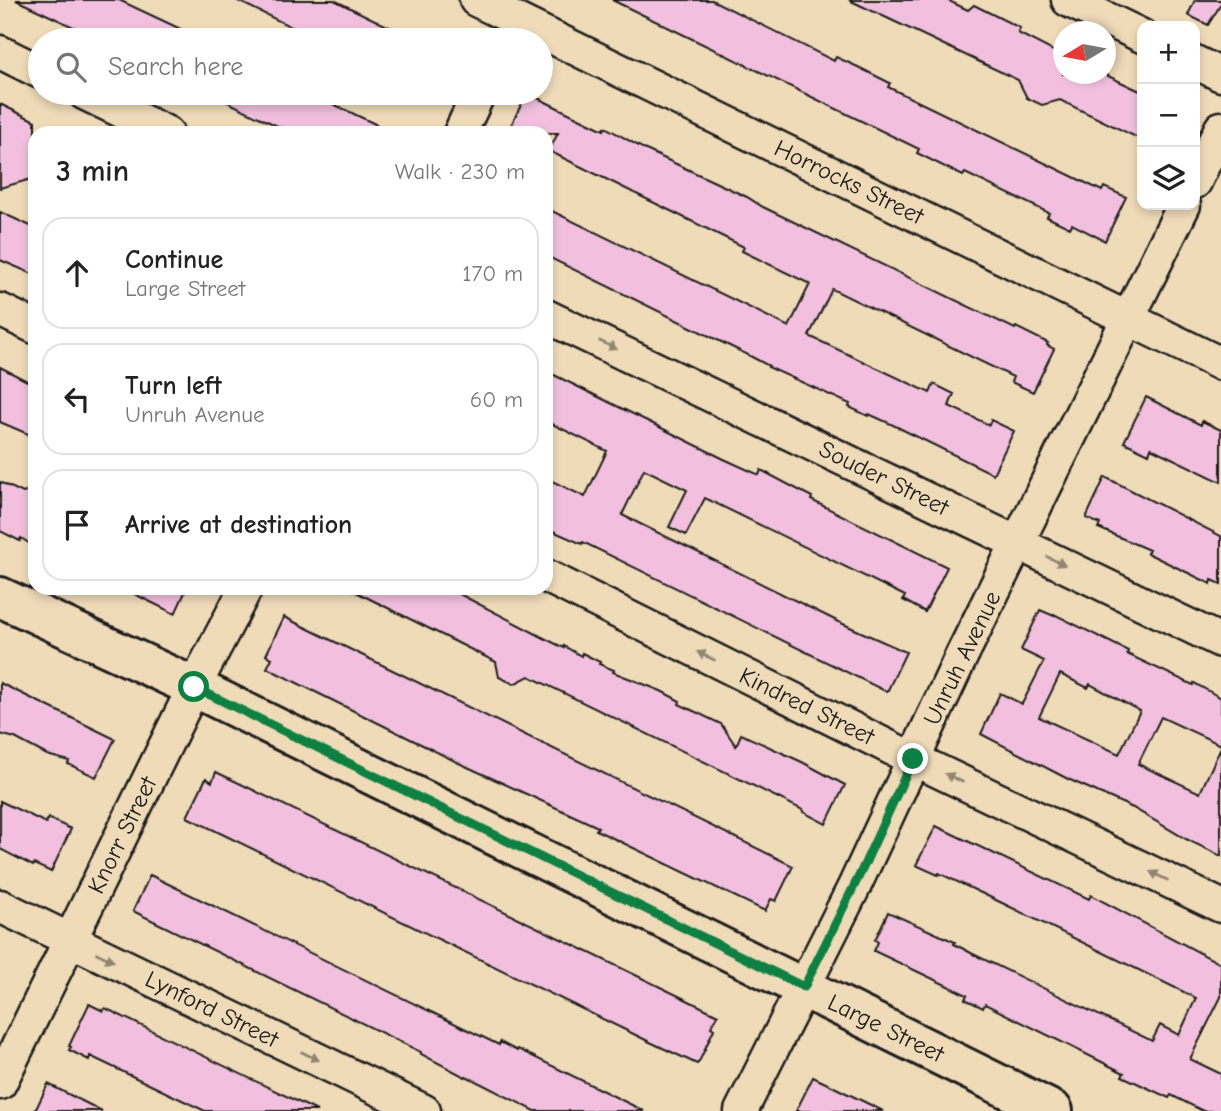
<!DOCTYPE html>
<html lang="en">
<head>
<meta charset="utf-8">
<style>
  :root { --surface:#fff; --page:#f6f6f6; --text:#222; --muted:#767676; --line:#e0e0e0 }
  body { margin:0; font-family:"Comic Neue",sans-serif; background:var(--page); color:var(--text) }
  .controls { position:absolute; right:21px; top:21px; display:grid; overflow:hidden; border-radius:14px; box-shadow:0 4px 10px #0003 }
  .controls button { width:63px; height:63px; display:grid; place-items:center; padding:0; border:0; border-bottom:2px solid var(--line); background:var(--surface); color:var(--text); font:35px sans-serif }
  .compass { position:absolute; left:1053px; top:21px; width:63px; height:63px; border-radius:50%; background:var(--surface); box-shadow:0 4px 10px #0003; rotate:260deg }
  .stop { position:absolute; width:21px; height:21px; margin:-16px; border:5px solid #0b8043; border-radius:50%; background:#fff }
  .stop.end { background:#0b8043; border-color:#fff; box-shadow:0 2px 7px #0008 }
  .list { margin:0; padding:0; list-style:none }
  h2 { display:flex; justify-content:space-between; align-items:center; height:91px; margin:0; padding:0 28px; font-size:30px }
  h2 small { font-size:23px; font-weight:400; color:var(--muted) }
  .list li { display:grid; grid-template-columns:46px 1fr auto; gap:21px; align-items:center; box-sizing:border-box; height:112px; margin:0 14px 14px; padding:0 14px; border:2px solid var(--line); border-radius:21px }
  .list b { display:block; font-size:26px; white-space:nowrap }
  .list p { margin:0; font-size:23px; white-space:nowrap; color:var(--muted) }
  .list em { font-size:23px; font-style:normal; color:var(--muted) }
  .icon { flex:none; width:38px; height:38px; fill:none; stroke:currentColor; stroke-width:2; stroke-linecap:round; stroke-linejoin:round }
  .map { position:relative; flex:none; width:1221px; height:1111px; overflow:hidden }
  .search { position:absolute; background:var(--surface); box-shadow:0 4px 10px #0003; left:28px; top:28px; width:525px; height:77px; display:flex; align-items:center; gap:18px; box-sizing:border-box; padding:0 24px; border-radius:38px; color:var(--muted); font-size:26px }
  .panel { position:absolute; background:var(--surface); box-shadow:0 4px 10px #0003; left:28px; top:126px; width:525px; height:469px; border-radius:21px }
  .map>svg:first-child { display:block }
  .building { fill:#f2c0de; stroke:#1c1c1c; stroke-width:2; fill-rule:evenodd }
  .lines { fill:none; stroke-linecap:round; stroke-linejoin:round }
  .street-casing { stroke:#1c1c1c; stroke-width:37 }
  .secondary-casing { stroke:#1c1c1c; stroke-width:44 }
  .street { stroke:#f0dbb9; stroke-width:32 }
  .secondary { stroke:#f0dbb9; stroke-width:38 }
  .oneway { fill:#918572 }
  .route { stroke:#0b8043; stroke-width:9 }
  .labels { text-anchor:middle; stroke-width:7; stroke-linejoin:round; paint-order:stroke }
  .street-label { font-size:24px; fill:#1c1c1c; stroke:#f0dbb9 }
</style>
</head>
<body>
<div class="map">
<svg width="1221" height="1111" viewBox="0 0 1221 1111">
  <rect width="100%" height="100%" fill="#f0dbb9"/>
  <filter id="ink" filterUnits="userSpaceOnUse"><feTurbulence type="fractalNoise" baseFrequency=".0143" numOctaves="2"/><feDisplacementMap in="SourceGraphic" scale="14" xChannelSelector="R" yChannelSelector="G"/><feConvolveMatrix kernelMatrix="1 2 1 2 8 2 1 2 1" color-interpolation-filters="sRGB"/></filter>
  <g filter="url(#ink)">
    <path class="building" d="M16,0H119L204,40H101Z
      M236,0H334L416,40H318Z
      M612,0H712L834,61L836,57L858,67L890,83L888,87L1084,182L1102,191L1104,187L1126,197L1105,241L1072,224L1070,228L1047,217L1049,213L965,173L963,176L917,153L919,149Z
      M849,0H947L968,10L974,5L1020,28L1018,33L1063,56V74H1104L1142,92V140L1060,100L1042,105L1027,98L1018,80Z
      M1195,0H1221V4L1208,25L1188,15Z
      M209,93H310L394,133H292Z
      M527,93L604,130L605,127L646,150L747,197L763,207L1015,329L1016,327L1048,343L1047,345L1054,349L1033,392L1011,382L1013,377L832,289L809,336L930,393L934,384L954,394L949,406L989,425L991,420L1014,431L993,474L891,424L869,414L868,416L849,407L850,404L768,367L769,366L750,356L546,256V208L789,327L810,284L742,251L744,247L549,151L558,133H507Z
      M0,104L35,121V178L0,188Z
      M0,212L35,228V275L0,260Z
      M0,367L35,385V437L0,422Z
      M546,371L724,459L759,475L761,470L812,497L811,500L947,567L925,612L903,600L905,596L705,498L686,535L669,527L687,490L644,469L622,515L841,623L906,652L887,692L583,542L582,544L546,528V478L585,497L607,451L546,421Z
      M1146,397L1201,425L1202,421L1221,430V482L1151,448L1149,454L1124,442Z
      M1105,477L1221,536V584L1212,580L1211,584L1147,553L1149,550L1098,528L1100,524L1086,518Z
      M0,482L23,493L35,489V547L21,538L20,541L0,531Z
      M122,588H187L175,614Z
      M348,588H448L548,640L564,648V646L581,656L582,653L600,662L599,664L614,670L613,672L661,691L680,701L679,704L721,724L736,746L741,734L802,762L845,785L826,824L803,812V810L529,676L514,684L499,677L496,662Z
      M1040,610L1054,616V614L1128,651L1127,654L1193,685L1194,683L1221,698V745L1161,717L1138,764L1200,793L1221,747V856L1186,839L1133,808L1068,779L981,734L1000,693L1022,704L1044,661L1021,650ZM1060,674L1088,688L1090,684L1140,711L1119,754L1039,717Z
      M284,617L793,866L776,901L771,899L765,911L596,830L598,827L461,764L267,668L272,658L266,655Z
      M0,683L115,739L96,777L68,764L69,761L47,755L15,738L0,734Z
      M216,772L718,1015L711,1027L714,1029L699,1062L697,1064L650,1042L187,817L206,778L212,782Z
      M0,801L46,823L48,818L71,829L51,872L34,864L33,866L0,849Z
      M936,826L1089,899L1091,895L1221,964V997L1190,1059L1221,1074V1111H1203L1171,1095L1169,1098L1122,1076L1124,1073L985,1004L983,1008L965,999L967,995L874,951L878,942L875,940L888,912L955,942L954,944L973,954L1152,1041L1160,1025L1179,1035L1196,998L1000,902L939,873L938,875L916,865Z
      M150,875L499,1045L500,1042L517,1051L518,1049L644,1111H535L466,1076L465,1077L421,1054V1052L133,911Z
      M89,1004L103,1011L105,1008L317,1111H205L90,1056L89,1060L69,1050L71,1047L69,1046Z
      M813,1077L834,1087L883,1111H796Z
      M48,1084L102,1111H35Z"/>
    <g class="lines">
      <defs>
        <path id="street" d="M476,0L1221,364
          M1068,0L1142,36
          M0,52L40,72
          M1195,62L1221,75
          M84,93L167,133
          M460,133L479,93
          M1195,182L1221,128
          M0,310L35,327
          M546,316L1221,641
          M546,576L913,759L1221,906
          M0,906L424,1111
          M0,1083L194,687L246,588
          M741,1111L854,887L962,655L1184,205"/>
        <path id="secondary" d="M0,597L194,687L1053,1111"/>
      </defs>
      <use href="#street" class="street-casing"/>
      <use href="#secondary" class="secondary-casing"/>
      <use href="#street" class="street"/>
      <use href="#secondary" class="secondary"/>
    </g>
    <defs><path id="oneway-solid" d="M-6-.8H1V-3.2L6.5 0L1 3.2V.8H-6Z" transform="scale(1.75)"/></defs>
    <g class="oneway">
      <use href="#oneway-solid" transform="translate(608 345) rotate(26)"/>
      <use href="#oneway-solid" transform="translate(1056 561) rotate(26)"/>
      <use href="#oneway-solid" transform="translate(706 656) rotate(-154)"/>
      <use href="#oneway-solid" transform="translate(954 778) rotate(-154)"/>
      <use href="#oneway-solid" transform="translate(1159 876) rotate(-154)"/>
      <use href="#oneway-solid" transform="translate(105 957) rotate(26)"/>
      <use href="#oneway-solid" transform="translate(310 1056) rotate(26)"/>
    </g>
  </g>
  <g class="lines" filter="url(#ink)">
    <path class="route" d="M194,687L804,987L860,874L913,759"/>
  </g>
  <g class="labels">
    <g class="street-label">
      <text transform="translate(849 182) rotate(26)" y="8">Horrocks Street</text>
      <text transform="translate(884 478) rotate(26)" y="8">Souder Street</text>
      <text transform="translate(962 658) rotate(-64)" y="8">Unruh Avenue</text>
      <text transform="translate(807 706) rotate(26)" y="8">Kindred Street</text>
      <text transform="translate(122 835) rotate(-64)" y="8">Knorr Street</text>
      <text transform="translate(212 1009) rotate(26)" y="8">Lynford Street</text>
      <text transform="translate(886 1028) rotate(26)" y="8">Large Street</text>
    </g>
  </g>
</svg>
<div class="controls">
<button>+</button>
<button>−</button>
<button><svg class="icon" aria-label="layers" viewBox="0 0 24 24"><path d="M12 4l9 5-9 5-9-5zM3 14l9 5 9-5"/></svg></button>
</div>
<svg class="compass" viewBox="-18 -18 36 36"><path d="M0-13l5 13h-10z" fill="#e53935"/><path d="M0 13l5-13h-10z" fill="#767676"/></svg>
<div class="stop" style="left:194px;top:687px"></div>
<div class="stop end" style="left:913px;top:759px"></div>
<div class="search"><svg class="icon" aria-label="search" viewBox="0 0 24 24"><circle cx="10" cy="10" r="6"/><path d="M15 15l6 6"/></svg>Search here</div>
<section class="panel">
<h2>3 min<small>Walk · 230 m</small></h2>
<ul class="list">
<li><svg class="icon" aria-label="ahead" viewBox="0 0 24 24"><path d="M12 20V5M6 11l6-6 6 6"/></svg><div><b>Continue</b><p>Large Street</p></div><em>170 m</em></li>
<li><svg class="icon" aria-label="left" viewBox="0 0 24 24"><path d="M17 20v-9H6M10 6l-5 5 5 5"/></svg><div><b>Turn left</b><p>Unruh Avenue</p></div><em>60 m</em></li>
<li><svg class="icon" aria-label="arrive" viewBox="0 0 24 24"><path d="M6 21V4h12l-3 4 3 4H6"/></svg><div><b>Arrive at destination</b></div></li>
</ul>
</section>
</div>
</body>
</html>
